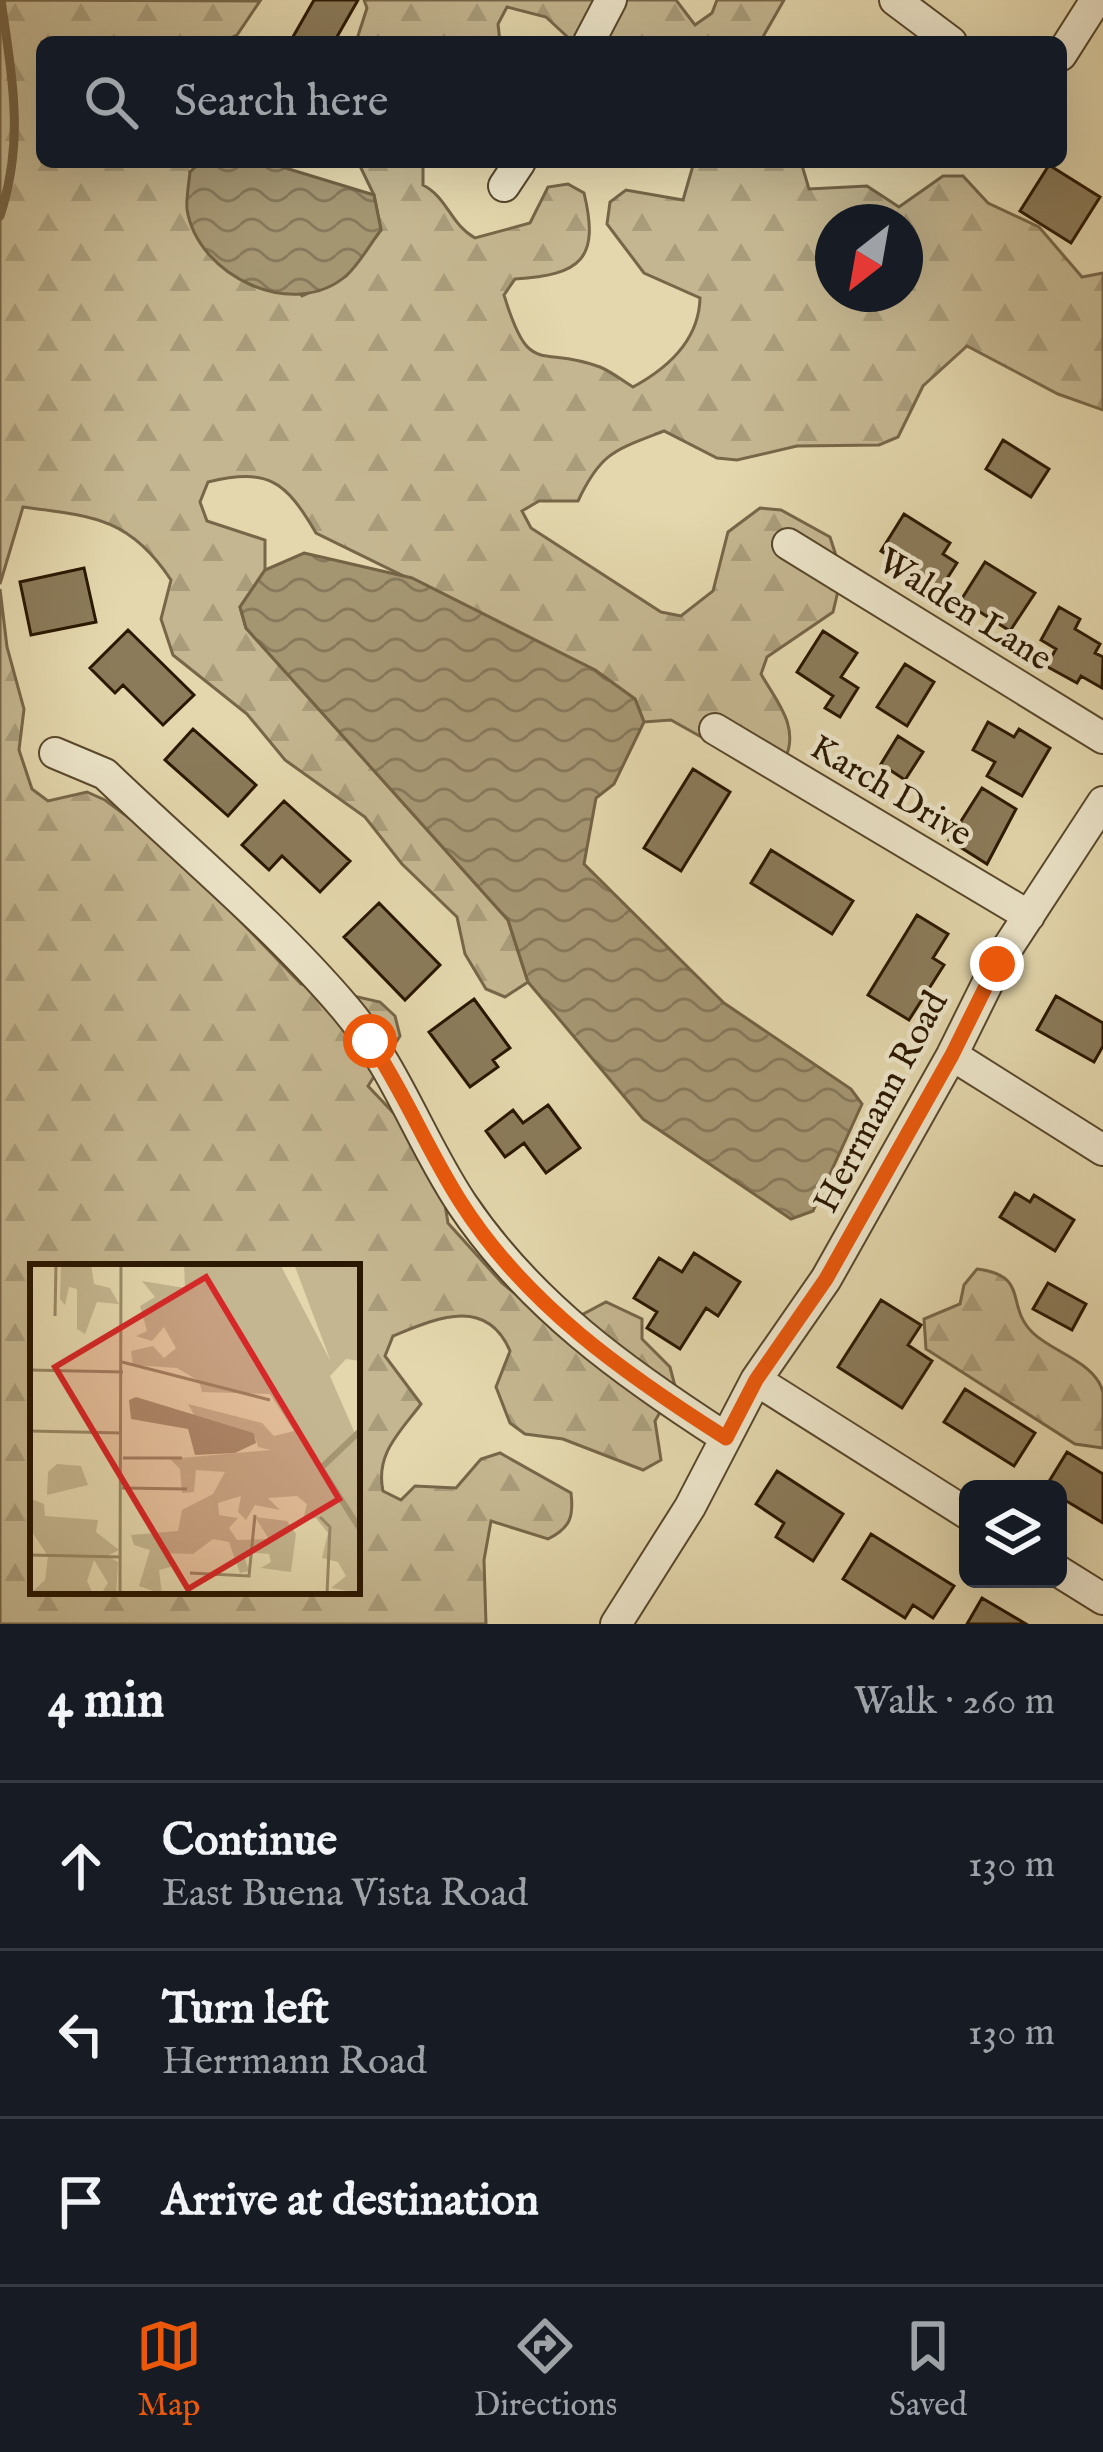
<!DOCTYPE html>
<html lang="en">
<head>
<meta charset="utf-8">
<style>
  :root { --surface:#171b24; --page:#242831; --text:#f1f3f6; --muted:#9ea1a6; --line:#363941; --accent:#ea580c }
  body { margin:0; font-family:"IM FELL English",serif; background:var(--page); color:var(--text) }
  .controls { position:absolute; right:36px; bottom:36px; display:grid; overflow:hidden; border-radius:18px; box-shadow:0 12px 48px #0002 }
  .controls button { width:108px; height:108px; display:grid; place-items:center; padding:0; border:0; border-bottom:3px solid var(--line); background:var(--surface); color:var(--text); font:60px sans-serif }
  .compass { position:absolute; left:815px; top:204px; width:108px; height:108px; border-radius:50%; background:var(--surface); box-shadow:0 12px 48px #0002; rotate:211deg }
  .stop { position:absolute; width:36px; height:36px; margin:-27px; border:9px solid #ea580c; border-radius:50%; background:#fff }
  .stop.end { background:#ea580c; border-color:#fff; box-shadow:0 3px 12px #0008 }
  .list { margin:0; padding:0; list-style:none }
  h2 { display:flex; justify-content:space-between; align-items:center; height:156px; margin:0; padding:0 48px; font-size:51px }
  h2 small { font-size:39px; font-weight:400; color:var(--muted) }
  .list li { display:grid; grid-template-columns:78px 1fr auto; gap:36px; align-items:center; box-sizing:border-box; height:168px; padding:0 48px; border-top:3px solid var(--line) }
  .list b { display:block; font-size:45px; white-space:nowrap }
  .list p { margin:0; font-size:39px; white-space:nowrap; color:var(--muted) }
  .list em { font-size:39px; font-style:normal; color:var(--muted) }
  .icon { flex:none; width:66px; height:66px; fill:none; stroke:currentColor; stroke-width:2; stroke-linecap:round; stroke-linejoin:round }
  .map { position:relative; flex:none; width:1103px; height:1624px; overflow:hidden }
  .search { position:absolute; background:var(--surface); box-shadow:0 12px 48px #0002; left:36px; right:36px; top:36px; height:132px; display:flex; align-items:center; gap:30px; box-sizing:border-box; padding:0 42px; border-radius:18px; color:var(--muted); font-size:45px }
  .sheet { height:660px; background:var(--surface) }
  nav { display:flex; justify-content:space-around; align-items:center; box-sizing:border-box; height:168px; border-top:3px solid var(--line); background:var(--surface); font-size:33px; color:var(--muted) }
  nav a { display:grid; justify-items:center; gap:6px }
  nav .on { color:var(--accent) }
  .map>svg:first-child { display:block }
  .forest { fill:url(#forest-firs); stroke:#776648; stroke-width:3; fill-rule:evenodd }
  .water { fill:url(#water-waves); stroke:#746344; stroke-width:3 }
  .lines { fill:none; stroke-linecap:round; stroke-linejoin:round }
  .stream { stroke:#746344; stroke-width:9 }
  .building { fill:#8b7b5a; stroke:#2a1700; stroke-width:3 }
  .minor-casing { stroke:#58472b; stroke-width:34 }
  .minor { stroke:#ede5ca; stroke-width:30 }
  .route { stroke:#ea580c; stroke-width:15 }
  .labels { text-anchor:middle; stroke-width:9; stroke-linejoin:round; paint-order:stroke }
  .street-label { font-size:36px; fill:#2a1700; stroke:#ede5ca }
  .inset-river { fill:none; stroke:#a59672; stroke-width:6 }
  .inset-road { fill:none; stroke:#9a8a68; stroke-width:3 }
  .view { fill:#d62828; fill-opacity:0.15; stroke:#d62828; stroke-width:6 }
  .inset-edge { fill:none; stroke:#2a1700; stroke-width:6 }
</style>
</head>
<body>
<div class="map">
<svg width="1103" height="1624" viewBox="0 0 1103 1624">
  <defs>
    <pattern id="forest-firs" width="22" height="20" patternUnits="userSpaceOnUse" patternTransform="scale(3)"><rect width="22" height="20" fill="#c4b690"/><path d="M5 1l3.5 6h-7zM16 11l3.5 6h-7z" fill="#a99c7a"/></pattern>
    <pattern id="water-waves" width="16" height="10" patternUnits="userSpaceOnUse" patternTransform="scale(3)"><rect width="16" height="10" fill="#a59672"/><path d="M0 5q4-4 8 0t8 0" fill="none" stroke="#87795b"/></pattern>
  </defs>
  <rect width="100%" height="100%" fill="#e4d7ad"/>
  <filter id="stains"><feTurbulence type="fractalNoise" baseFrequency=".00167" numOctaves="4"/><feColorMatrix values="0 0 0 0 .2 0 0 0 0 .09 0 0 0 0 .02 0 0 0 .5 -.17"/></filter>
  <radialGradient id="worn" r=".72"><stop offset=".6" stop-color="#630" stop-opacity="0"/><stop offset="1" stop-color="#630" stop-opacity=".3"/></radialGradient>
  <path class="forest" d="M0,0L260,1L237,35L221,42H42V162H201L190,172L302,296L346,276L381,230L374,195L358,162H417L423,166V185C448,198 450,224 475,238L530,223L548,187L568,184L584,193C600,259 581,275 515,279L504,295C530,380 539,344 600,367C612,372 623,381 633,387C668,368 699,340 700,298L644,273L607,224L610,202L626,190L683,200L694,162H801L809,189L867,186L899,207L943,176H963L988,203L1039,227L1082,277L1103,273V410L1058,394L967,346L923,386L898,437L879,445L797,446L737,460L717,458L664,431C615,450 601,452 578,501H539L522,511L531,528L661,612L681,616L713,591L728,532L760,508L781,510L830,537L842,574L833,612L767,657L761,674C777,702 800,727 785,759L746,762L671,720L644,722L635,699L595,670L316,533C285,480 268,468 208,482L200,502L207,521L265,540V570L240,607L246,628L508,920L528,982L505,997L486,989L465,954L457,917L402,864L365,817L285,760L247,714L173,655L161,619L171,580C130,518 93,516 23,507L0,584ZM833,222H905V294H833Z
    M364,0H676L695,25L712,13L717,0H784L760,42H573L546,17L507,7L498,24L500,42H356L367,8Z
    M0,589L7,647L24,709L19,750L32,789L48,801L87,792L105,800L171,849L301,984L380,1002L395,1016L400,1036L368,1086L438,1160L448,1223L502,1283L550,1322L570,1321L606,1302L642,1319V1339L670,1367L675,1386L655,1421L661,1460L643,1470L563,1439L525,1434L510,1423L496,1387L510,1351C486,1295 435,1319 393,1336L385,1356L421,1404C400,1432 375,1454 383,1491L401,1500L415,1486L456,1488L481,1459L500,1453L571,1493C574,1517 570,1528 548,1539L491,1521L484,1560L486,1624H0ZM33,1267H357V1591H33Z
    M977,1269C1031,1276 1004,1305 1033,1333C1054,1353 1095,1362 1103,1392C1103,1408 1103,1431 1103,1448L1075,1444L926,1349L924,1319L960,1304L964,1285Z"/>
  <path class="water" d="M201,162H266L374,195L381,230C370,244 360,263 347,275C294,322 197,276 187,209C186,198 189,183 190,172Z
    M304,553L412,578L595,670L635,699L644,722L614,784L596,798L584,864L724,1003L851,1089L862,1104L813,1211L791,1219L643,1119L528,982L508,920L246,628L240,607L265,570Z"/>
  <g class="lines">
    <path class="stream" d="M0,216C25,140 12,78 1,0"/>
  </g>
  <path class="building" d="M314,0H358L334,42H290Z
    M1049,165L1100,197L1071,243L1020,211Z
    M1003,440L1049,469L1031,497L986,469Z
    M904,514L950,543L943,554L957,563L941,588L881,551Z
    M985,562L1035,593L1010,631L961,600Z
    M84,568L96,622L31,635L20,582Z
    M1059,607L1080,619L1075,629L1100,644L1095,653L1103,657L1102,688L1081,676L1077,683L1046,666L1056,649L1041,640Z
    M128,630L194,695L163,725L123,685L115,693L90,668Z
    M823,631L857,653L841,677L858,688L840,717L825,708L833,696L797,672Z
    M905,664L934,682L907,726L877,707Z
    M988,722L1014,737L1019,729L1050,748L1022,796L987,776L995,762L973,750Z
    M193,729L256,785L228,816L165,760Z
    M898,736L923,752L905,780L881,764Z
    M693,769L730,792L681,871L644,848Z
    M982,788L1016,809L987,864L949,840Z
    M284,801L350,861L320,892L282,856L269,870L242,845Z
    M771,850L853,901L832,934L751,883Z
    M379,903L440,965L405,1000L344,937Z
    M917,915L948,934L933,958L944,965L909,1020L868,995Z
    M1056,996L1103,1023V1046L1094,1062L1037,1030Z
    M474,999L510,1048L493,1060L498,1067L470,1087L429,1032Z
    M548,1105L580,1148L546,1173L524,1143L505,1157L486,1131L513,1110L523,1123Z
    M1015,1193L1030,1202L1034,1195L1074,1220L1055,1251L1000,1217Z
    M694,1253L740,1282L718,1316L706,1308L680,1349L647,1328L657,1312L634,1298L659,1258L682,1272Z
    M1048,1283L1086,1304L1072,1330L1033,1309Z
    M881,1300L921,1325L908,1345L932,1361L902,1408L838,1367Z
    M965,1389L1035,1433L1014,1466L944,1422Z
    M1067,1452L1103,1474V1523L1058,1496V1489L1045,1488Z
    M777,1471L843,1514L813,1561L776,1537L784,1523L756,1504Z
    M871,1534L954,1586L933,1618L913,1605L905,1618L843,1579Z
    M982,1598L1026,1624H967Z"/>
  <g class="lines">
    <defs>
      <path id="minor" d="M895,0L951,42
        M589,42L611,0
        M1061,55L1096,0
        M504,186L520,162
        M788,544L1103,738
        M715,729L1029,916
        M55,753L105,774C185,851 274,924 346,1009C396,1068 420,1141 462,1204C530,1305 625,1373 726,1438
        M952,1055L1103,1150
        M756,1380L968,1514
        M1058,1571L1103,1599
        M616,1624L690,1507L756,1380L826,1279L952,1055L997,964L1103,802"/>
    </defs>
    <use href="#minor" class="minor-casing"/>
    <use href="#minor" class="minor"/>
  </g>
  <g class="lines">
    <path class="route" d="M370,1041C404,1092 427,1149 460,1201C525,1304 625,1374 726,1438L756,1380L826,1279L952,1055L997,964"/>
  </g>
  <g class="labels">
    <g class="street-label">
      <text transform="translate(966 608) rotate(32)" y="13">Walden Lane</text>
      <text transform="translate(892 789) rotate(31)" y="13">Karch Drive</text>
      <text transform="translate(879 1101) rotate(-62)" y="13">Herrmann Road</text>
    </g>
  </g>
  <g transform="translate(30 1264)">
    <rect width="330" height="330" fill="#e4d7ad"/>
    <path d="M31,0H61L64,20L80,24L89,40L67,38L55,70L47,65V25L39,23L35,41L30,35ZM154,0H250L301,98L264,0H330V97L316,95L300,112L330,181V329L301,324L316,312L308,298L292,294L298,269L286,254L273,256L277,240L267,232L238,234L250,246L225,241L216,256L208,248L211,232L188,239L189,251L208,254L199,264L207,276L239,275L225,253L257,257L266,270L261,308L231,304L241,298L239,290L213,288L219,307L210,309L199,278L183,275L163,290L134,289L144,302L129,306L132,330L109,322L120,286L104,281L101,271L148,267L152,246L183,230L195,208L166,206L164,228L152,229L150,205L140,195L241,186L228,183L224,169L164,151L158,140L232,159L244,172L264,167L240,130L172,128L169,117L147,104L103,101L101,87L123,82L134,94L146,84L134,63L122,77L106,72L117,67L110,42L125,33L112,17L155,24ZM27,200L51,202L58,221L17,231L18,208ZM1,235L14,240L15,252L68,256L66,268L89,286L77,292L88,298L86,330H71L78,319L64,296L57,317L63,330H0L15,316L18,292L0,265Z" fill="#c4b690"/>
    <path d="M106,133L224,169L226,179L205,189L165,191L158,165L101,155L99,136Z" fill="#a59672"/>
    <path class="inset-river" d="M330,167L291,204L330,265"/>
    <path class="inset-road" d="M25,52L26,0M92,98L240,136M0,106L93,108M0,167L92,169M93,194H152M92,224L157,225M290,253L300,263L297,330M0,291L91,293M160,309L219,312L225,251M90,330L91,0"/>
    <path class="view" d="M176,13L309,235L158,325L25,103Z"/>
    <rect width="330" height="330" class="inset-edge"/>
  </g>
  <rect width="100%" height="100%" filter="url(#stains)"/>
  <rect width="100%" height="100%" fill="url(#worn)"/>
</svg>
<div class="controls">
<button><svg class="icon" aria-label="layers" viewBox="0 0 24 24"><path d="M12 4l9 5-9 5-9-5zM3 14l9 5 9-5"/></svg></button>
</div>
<svg class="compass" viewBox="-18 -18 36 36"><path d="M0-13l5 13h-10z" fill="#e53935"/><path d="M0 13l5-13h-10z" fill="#9ea1a6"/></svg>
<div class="stop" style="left:370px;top:1041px"></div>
<div class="stop end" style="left:997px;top:964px"></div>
<div class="search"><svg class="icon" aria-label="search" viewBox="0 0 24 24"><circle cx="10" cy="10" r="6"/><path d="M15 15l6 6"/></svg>Search here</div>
</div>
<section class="sheet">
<h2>4 min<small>Walk · 260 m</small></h2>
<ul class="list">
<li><svg class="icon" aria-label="ahead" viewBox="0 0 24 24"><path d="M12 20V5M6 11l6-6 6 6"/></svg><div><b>Continue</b><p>East Buena Vista Road</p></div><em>130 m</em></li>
<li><svg class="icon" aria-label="left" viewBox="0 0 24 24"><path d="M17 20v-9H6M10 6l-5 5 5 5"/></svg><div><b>Turn left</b><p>Herrmann Road</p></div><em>130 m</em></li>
<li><svg class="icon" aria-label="arrive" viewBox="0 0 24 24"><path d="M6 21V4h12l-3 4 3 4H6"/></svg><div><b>Arrive at destination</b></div></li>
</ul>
</section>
<nav>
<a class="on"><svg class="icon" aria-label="map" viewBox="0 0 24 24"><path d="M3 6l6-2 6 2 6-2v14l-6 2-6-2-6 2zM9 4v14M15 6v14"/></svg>Map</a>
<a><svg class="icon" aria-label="directions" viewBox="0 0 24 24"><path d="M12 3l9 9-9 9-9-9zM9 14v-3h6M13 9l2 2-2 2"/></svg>Directions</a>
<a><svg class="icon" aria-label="saved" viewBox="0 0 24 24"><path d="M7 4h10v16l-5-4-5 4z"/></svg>Saved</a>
</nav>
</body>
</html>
